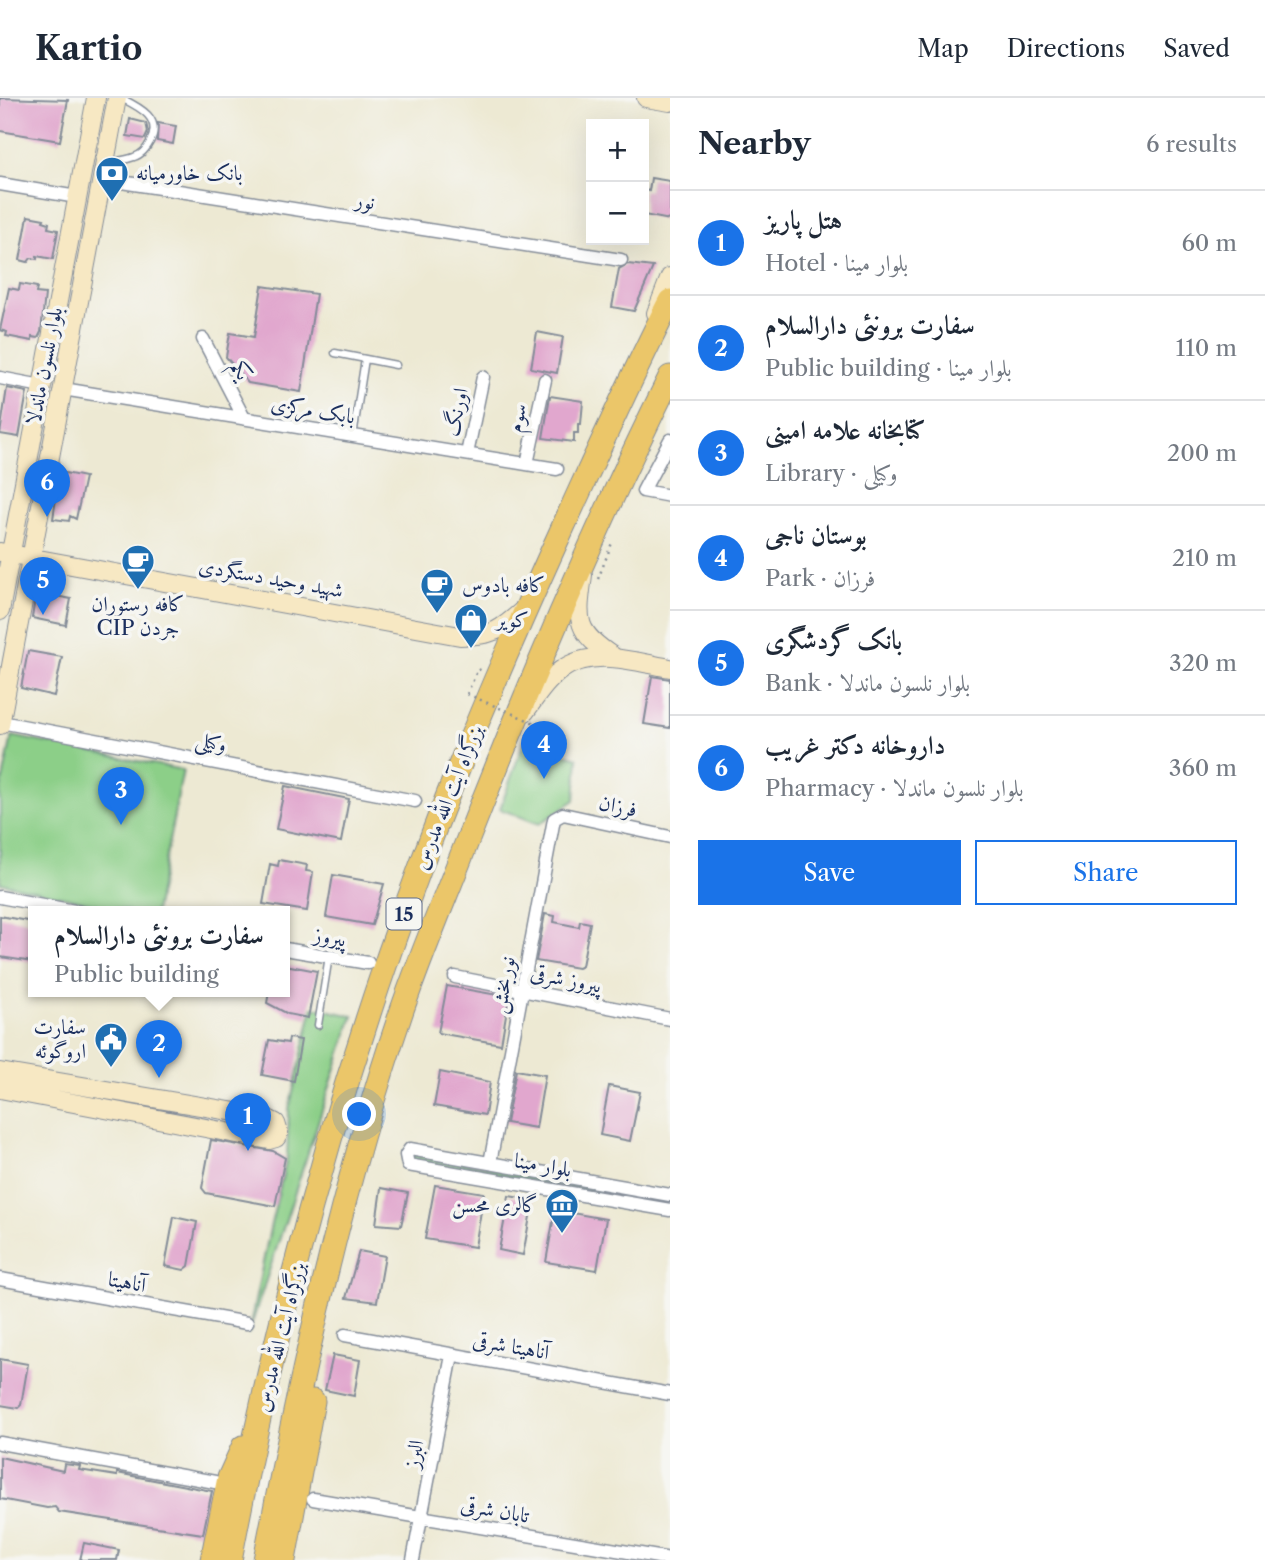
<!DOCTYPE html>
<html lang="en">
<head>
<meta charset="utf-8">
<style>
  :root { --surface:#fff; --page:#f2f2f3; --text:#1f2937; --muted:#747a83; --line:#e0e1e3; --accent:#1a73e8 }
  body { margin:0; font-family:"Libre Caslon Text",Amiri,serif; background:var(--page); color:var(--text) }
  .controls { position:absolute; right:21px; top:21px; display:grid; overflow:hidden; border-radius:0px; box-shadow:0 7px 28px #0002 }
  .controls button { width:63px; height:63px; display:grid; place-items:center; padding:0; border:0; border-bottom:2px solid var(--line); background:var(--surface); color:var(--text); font:35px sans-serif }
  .you { position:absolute; left:360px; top:1017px; width:24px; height:24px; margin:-18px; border:5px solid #fff; border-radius:50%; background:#1a73e8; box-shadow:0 0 0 10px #1a73e833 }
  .badge { display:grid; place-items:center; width:46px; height:46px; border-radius:50%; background:var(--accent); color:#fff; font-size:23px; font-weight:700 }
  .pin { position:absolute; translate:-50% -58px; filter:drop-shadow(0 2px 4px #0008) }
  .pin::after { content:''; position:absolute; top:37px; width:24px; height:21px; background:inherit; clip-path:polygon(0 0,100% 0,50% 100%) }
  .popup { position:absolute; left:28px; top:808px; width:262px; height:91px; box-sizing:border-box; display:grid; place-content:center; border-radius:0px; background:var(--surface); filter:drop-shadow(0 2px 5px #0005); font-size:23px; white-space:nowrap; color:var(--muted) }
  .popup b { font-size:26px; color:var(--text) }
  .popup::after { content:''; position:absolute; left:50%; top:100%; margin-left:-14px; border:14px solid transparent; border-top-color:var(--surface) }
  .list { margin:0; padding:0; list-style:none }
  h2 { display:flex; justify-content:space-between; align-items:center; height:91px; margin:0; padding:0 28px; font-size:30px }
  h2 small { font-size:23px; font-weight:400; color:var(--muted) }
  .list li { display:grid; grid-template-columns:46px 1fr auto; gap:21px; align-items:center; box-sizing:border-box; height:105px; padding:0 28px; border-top:2px solid var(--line) }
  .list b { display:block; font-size:26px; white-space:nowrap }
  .list p { margin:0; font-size:23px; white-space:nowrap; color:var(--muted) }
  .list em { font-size:23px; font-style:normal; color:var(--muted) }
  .actions { display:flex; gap:14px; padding:21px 28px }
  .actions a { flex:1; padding:16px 0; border:2px solid var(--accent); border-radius:0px; text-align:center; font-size:24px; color:var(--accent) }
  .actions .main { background:var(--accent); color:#fff }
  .map { position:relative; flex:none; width:670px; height:1462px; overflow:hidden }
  header { display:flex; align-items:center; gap:42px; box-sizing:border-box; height:98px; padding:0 35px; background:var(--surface); border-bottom:2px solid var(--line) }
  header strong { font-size:33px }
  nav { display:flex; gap:38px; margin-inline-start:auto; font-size:24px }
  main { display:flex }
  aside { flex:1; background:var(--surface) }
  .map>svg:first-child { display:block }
  .green { fill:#8ccf88; stroke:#547f73; stroke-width:2 }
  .building { fill:#e1a7ce }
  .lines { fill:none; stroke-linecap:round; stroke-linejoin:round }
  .lane-casing { stroke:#848c98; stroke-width:9 }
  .street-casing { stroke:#848c98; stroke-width:15 }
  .secondary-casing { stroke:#848c98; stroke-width:20 }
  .highway-casing { stroke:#848c98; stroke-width:25 }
  .path { stroke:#848c98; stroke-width:2.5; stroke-dasharray:2 5; stroke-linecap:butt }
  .lane { stroke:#fff; stroke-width:6 }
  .street { stroke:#fff; stroke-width:12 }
  .secondary { stroke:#f7e8c3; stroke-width:18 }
  .highway { stroke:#ebc669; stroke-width:23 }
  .path-bridge { stroke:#848c98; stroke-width:2.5; stroke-dasharray:2 5; stroke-linecap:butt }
  .labels { text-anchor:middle; stroke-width:7; stroke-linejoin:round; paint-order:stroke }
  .shield { fill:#f6f6f2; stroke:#5d6b8a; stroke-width:2 }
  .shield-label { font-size:19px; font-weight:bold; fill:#1b2f5e }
  .poi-label { font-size:21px; fill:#1b2f5e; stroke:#f6f6f2; text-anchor:start }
  .street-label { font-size:21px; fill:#1b2f5e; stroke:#f6f6f2 }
</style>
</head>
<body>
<header>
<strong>Kartio</strong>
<nav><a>Map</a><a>Directions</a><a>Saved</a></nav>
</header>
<main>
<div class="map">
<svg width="670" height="1462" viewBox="0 0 670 1462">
  <rect width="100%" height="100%" fill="#f6f6f2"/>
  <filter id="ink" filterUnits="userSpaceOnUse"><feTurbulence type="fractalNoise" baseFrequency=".0143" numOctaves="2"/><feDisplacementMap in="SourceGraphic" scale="14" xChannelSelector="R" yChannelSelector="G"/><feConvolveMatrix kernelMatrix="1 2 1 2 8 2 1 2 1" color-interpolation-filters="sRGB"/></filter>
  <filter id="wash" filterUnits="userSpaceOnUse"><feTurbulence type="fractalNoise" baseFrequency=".00686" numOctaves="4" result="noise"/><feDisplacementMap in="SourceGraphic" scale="28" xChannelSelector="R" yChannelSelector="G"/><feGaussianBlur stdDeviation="1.57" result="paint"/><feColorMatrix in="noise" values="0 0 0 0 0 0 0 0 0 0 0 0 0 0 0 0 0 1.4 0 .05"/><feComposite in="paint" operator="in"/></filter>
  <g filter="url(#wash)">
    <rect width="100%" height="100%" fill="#ede9d3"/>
    <path class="green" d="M12,638L183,672L155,814H133L0,785V696Z
      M524,643L578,660L575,702L539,726L500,711Z
      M313,909L353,918L248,1237L271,1126L287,1060L289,1011Z
      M410,1055L670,1102V1107L409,1062Z"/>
    <g id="blocks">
      <path class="building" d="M0,0L68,2L60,43L0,33Z
        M130,21L146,25L148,34L145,41L127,38Z
        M158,25L176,28L173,46L157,43Z
        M651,80L670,83V122L644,117V92L649,93Z
        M28,118L44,121L43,123L49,125L48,130L58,132L53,161L37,158V161L31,160L28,164L20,162Z
        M628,166L653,169L634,213L612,209L619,171Z
        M20,186L37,189L36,195L45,196L41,234L38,240L32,239V243L6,238L7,234L0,232L9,190L19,192Z
        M262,188L316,196L301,294L248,285L226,259L230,235L254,239Z
        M537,234L563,239L557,275L531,270Z
        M7,290L27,294L19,339L0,336Z
        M550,298L583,303L581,326H578V335H574V344L543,340Z
        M60,374L85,379L76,421L70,418L69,423L53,421Z
        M36,494L71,501L66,527L32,520Z
        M28,553L62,559L54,598L21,590Z
        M652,578L670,581V630L644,626Z
        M285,688L349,701L341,744L276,731Z
        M279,762L307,767L306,773L313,774L307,813L263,806L270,766L278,768Z
        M333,777L384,786L372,827L326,819Z
        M545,816L555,818L554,824L579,829L580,823L590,825L582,868L578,870L536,863Z
        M0,818L33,824V864L0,859Z
        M285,867L317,873L308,920L288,916L267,905L269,894H285Z
        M447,888L509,899L501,946L438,935Z
        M289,940L301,942L294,983L262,977L269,942L288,945Z
        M516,972L545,977L536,1030L506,1025Z
        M440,974L490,984L485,1017L434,1008Z
        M609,988L640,994L630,1043L600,1037Z
        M211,1042L273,1053L285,1060L275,1108L206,1095L202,1090Z
        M435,1087L484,1095L475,1149L425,1141Z
        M381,1090L408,1095L401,1128L376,1126Z
        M509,1098L533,1102L523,1157L499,1152Z
        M555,1112L606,1121L597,1172L546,1164Z
        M174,1119L197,1124L189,1168L184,1172L165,1168Z
        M359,1153L385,1158L377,1204L346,1200Z
        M333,1257L360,1262L354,1298L325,1292Z
        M0,1261L28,1266L21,1307L18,1310L0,1307Z
        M0,1359L63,1373L64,1366L80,1368L79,1372L117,1378V1375L212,1393L203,1436L59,1414L55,1409L47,1410L0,1401Z
        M84,1445L119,1452L117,1462H80Z"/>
    </g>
  </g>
  <g filter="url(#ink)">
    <use href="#blocks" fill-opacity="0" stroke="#848c98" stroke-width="2"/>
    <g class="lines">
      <defs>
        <path id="lane" d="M107,65C116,63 126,62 134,59C141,57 147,50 150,44C163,20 139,9 121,0
          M335,255L396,267
          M353,338L365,261
          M318,927L329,858"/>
        <path id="street" d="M102,81L621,162
          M0,86L77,99
          M203,241L244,320
          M0,280L42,288
          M63,291L557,371
          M670,342L643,393L670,398
          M467,356L483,279
          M527,366L545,282
          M1,624L415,703
          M0,799L80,814
          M285,851L368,865
          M455,879L670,921
          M490,1065L554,721L563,716L670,739
          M670,1097L410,1051L406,1057L408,1067L670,1112
          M0,1181L247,1225
          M345,1237L670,1296
          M0,1345L215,1384
          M313,1401L670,1461
          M413,1462L452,1257"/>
        <path id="secondary" d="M646,0L670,4
          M656,215L670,179
          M0,454L460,538C492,538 500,533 523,512
          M583,477C577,522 574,533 614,559
          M0,513L96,0
          M525,614C536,599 547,582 561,572C592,549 636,564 670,570
          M0,627L117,0
          M0,974L264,1019L276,1025L279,1035L276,1040L269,1042L0,991"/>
        <path id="highway" d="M212,1462L229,1380L243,1349
          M230,1462C273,1234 335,999 416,781C461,657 514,536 569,416C602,344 634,273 670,203
          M265,1462C301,1277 341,1090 402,912C422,854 446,798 468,741C529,585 595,430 670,279
          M284,1462L313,1303"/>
      </defs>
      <use href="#lane" class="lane-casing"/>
      <use href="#street" class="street-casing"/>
      <use href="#secondary" class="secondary-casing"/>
      <use href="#highway" class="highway-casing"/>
      <path class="path" d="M598,481L612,445
        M467,596L478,571L482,573
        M526,640L533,642L539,627"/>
      <use href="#lane" class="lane"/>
      <use href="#street" class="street"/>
      <use href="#secondary" class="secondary"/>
      <use href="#highway" class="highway"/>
      <path class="path-bridge" d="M467,596L539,627"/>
    </g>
  </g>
  <defs>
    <symbol id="bank-pin" viewBox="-11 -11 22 30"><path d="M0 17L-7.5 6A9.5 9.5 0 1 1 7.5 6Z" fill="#1f6fb2" stroke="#f6f6f2"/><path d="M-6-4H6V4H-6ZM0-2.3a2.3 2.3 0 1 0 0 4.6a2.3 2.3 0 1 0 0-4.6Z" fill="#fff"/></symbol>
    <symbol id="cafe-pin" viewBox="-11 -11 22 30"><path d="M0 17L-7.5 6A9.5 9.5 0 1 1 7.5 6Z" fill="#1f6fb2" stroke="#f6f6f2"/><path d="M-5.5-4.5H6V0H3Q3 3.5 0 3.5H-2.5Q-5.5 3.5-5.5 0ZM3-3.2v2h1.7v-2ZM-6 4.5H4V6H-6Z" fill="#fff"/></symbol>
    <symbol id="shop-pin" viewBox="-11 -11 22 30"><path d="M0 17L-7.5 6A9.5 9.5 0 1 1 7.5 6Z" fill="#1f6fb2" stroke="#f6f6f2"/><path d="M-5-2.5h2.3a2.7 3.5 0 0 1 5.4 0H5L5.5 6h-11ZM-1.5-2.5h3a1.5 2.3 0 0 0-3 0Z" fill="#fff"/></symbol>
    <symbol id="civic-pin" viewBox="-11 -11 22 30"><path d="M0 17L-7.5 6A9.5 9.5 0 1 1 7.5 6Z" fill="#1f6fb2" stroke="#f6f6f2"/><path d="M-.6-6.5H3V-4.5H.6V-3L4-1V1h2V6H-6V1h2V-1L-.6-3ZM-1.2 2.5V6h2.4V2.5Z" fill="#fff"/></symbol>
    <symbol id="museum-pin" viewBox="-11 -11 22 30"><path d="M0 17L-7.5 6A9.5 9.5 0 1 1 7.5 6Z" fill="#1f6fb2" stroke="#f6f6f2"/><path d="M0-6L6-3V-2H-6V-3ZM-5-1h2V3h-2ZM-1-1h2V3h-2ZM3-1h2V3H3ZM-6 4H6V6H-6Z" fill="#fff"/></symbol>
  </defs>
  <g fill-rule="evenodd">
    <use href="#bank-pin" x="93" y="56" width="38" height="52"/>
    <use href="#cafe-pin" x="119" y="444" width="38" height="52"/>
    <use href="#cafe-pin" x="418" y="468" width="38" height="52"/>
    <use href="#shop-pin" x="452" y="503" width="38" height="52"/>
    <use href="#civic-pin" x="92" y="922" width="38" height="52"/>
    <use href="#museum-pin" x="543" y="1088" width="38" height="52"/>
  </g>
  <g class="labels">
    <rect class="shield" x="386.5" y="800.5" width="35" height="31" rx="5"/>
    <g class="shield-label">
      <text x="404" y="823">15</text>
    </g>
    <g class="poi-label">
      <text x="136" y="82">بانک خاورمیانه</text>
      <text x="462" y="494">کافه بادوس</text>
      <text x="138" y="513" text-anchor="middle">كافه رستوران<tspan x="138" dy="24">CIP جردن</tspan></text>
      <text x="496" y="529">کویر</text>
      <text x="86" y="936" text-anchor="end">سفارت<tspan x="86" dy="24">اروگوئه</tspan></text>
      <text x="538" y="1114" text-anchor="end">گالری محسن</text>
    </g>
    <g class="street-label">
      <text transform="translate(365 103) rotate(9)" y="7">نور</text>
      <text transform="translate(44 268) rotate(-79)" y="7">بلوار نلسون ماندلا</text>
      <text transform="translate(241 272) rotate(63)" y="7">یکم</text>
      <text transform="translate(313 312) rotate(9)" y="7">بابک مرکزی</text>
      <text transform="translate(456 314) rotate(-78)" y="7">اورنگ</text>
      <text transform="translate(517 320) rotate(-78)" y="7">سوم</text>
      <text transform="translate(271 480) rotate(10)" y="7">شهید وحید دستگردی</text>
      <text transform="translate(211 644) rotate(11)" y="7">وكيلی</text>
      <text transform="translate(448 699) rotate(-68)" y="7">بزرگراه آیت الله مدرس</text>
      <text transform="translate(618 708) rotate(12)" y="7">فرزان</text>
      <text transform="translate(330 839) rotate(10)" y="7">پیروز</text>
      <text transform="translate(566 881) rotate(11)" y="7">پیروز شرقی</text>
      <text transform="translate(503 887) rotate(-80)" y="7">نوربخش</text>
      <text transform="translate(543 1067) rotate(10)" y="7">بلوار مینا</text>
      <text transform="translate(127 1184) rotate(10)" y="7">آناهیتا</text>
      <text transform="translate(280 1239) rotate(-76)" y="7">بزرگراه آیت الله مدرس</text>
      <text transform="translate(511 1248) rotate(10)" y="7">آناهیتا شرقی</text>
      <text transform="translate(414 1356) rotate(-79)" y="7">البرز</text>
      <text transform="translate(495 1412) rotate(10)" y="7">تابان شرقی</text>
    </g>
  </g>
</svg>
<div class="controls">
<button>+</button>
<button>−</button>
</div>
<div class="you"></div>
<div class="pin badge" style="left:248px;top:1053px">1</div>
<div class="pin badge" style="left:159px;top:980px">2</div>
<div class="popup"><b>سفارت برونئی دارالسلام</b>Public building</div>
<div class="pin badge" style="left:121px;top:727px">3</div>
<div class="pin badge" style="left:544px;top:681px">4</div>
<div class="pin badge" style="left:43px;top:517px">5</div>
<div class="pin badge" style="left:47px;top:419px">6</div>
</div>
<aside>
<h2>Nearby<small>6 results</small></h2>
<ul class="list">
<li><span class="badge">1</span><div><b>هتل پاریز</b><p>Hotel · بلوار مینا</p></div><em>60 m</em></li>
<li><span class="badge">2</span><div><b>سفارت برونئی دارالسلام</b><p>Public building · بلوار مینا</p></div><em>110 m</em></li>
<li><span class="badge">3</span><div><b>کتابخانه علامه امینی</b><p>Library · وكيلی</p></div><em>200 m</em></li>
<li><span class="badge">4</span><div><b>بوستان ناجی</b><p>Park · فرزان</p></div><em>210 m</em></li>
<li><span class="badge">5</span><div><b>بانک گردشگری</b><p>Bank · بلوار نلسون ماندلا</p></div><em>320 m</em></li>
<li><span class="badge">6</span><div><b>داروخانه دکتر غریب</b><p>Pharmacy · بلوار نلسون ماندلا</p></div><em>360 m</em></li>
</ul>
<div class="actions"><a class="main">Save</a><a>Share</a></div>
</aside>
</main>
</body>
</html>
